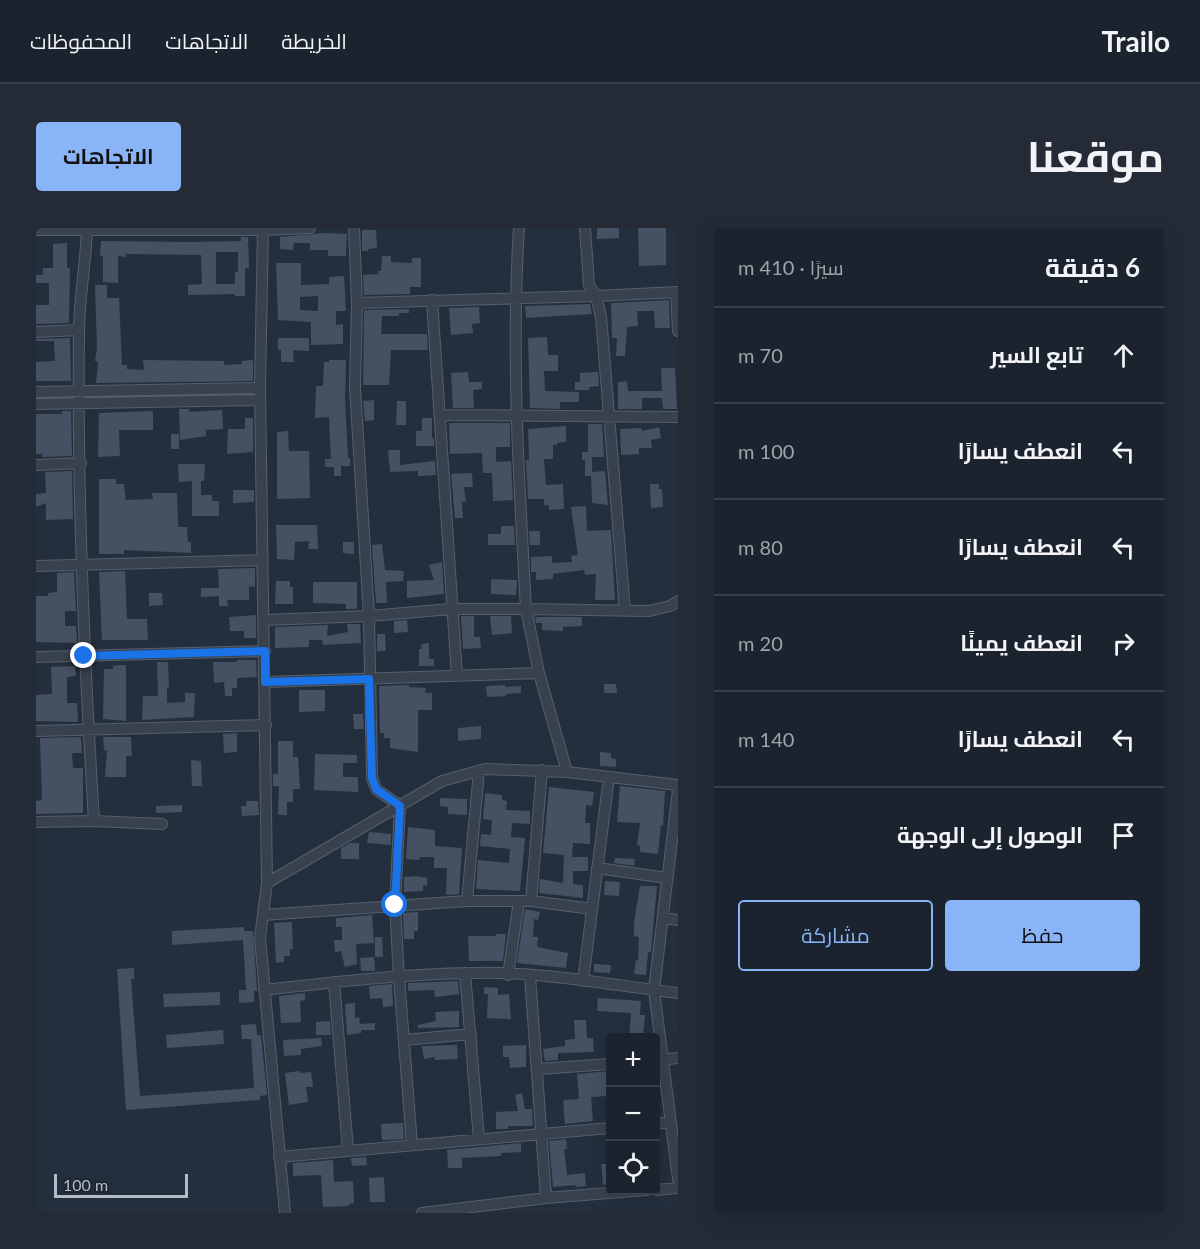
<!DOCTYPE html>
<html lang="ar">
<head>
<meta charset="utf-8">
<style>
  :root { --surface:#1b232e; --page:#242b36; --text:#f1f3f6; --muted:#a0a4aa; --line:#39404a; --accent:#8ab4f8 }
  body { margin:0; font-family:Lato,Cairo,sans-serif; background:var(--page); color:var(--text); direction:rtl }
  .controls { position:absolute; right:18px; bottom:18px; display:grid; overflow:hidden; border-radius:6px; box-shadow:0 6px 24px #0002 }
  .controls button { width:54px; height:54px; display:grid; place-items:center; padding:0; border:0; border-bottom:2px solid var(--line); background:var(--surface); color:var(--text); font:30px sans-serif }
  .scale { position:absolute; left:18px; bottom:15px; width:134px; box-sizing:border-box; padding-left:6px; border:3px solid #b4bcc9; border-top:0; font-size:16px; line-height:21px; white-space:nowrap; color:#b4bcc9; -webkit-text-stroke:4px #1d2633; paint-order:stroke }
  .stop { position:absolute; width:18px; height:18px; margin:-14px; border:4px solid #1a73e8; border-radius:50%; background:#fff }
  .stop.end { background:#1a73e8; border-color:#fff; box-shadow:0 2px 6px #0008 }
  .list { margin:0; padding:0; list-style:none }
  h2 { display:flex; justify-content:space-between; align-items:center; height:78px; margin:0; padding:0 24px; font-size:26px }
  h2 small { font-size:20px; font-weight:400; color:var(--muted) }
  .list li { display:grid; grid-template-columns:39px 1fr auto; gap:18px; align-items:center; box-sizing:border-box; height:96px; padding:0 24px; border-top:2px solid var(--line) }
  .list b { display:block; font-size:22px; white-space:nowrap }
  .list em { font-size:20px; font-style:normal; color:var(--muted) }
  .actions { display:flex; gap:12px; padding:18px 24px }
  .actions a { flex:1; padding:14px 0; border:2px solid var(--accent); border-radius:6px; text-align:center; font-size:21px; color:var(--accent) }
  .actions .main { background:var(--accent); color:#111 }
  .icon { flex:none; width:33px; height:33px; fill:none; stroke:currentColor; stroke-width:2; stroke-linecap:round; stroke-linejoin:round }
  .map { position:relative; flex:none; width:642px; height:985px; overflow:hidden; direction:ltr; border-radius:6px }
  header { display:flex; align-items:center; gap:36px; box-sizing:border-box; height:84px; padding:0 30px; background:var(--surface); border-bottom:2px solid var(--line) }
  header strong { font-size:28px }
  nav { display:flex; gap:33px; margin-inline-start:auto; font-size:21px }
  .intro { display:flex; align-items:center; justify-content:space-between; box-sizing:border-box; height:144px; padding:0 36px }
  h1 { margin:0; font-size:42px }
  .button { padding:15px 27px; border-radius:6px; background:var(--accent); color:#111; font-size:21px; font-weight:700 }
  main { display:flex; gap:36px; padding:0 36px }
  aside { flex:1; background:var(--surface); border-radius:6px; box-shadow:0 6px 24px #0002 }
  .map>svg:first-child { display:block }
  .building { fill:#455162; fill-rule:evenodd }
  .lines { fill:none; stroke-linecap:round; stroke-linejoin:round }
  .minor-casing { stroke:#565f6c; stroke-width:12 }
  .minor { stroke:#38414e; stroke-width:10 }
  .route { stroke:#1a73e8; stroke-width:8 }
</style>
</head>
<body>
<header>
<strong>Trailo</strong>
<nav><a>الخريطة</a><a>الاتجاهات</a><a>المحفوظات</a></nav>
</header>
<div class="intro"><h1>موقعنا</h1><a class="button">الاتجاهات</a></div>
<main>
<aside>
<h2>6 دقيقة<small>سيرًا · 410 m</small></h2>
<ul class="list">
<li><svg class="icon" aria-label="ahead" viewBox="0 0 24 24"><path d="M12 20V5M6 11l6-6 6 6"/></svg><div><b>تابع السير</b></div><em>70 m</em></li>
<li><svg class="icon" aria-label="left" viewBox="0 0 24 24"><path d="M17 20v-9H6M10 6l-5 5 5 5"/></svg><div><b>انعطف يسارًا</b></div><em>100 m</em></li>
<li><svg class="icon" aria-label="left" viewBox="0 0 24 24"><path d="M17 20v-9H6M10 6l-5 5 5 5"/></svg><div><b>انعطف يسارًا</b></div><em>80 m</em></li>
<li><svg class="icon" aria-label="right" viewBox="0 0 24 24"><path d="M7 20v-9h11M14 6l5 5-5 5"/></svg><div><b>انعطف يمينًا</b></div><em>20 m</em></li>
<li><svg class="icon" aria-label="left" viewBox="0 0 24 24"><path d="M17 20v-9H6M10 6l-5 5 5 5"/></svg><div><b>انعطف يسارًا</b></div><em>140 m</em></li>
<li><svg class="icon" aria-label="arrive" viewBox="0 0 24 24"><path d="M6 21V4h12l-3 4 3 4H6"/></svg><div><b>الوصول إلى الوجهة</b></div></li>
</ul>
<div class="actions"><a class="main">حفظ</a><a>مشاركة</a></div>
</aside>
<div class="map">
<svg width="642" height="985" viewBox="0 0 642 985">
  <rect width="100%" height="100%" fill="#242f3e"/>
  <path class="building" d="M561,0H583V10L561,11Z
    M602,0H630V37L603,38Z
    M326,2H340L341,20L332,21V23H326Z
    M287,5L311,6L310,28H292V22H274V15H258L257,22L244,21V9Z
    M205,9H212L213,40H209V68H199V66L152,67V57L166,56L165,27L90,26V29L82,28V55L67,54V28H64L65,13L153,14L205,13ZM180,24H202V44H199V56H180Z
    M31,15V40H34L33,95L0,96V77H13V55H0V47H7V40H17V16Z
    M346,28H355V34L376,35V30H385V59H374V66L328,67L327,47L342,46V43H345Z
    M240,35H265V57L293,56V49L308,48L310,83H300V97L307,96V116L275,117V94L242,92ZM282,68V83L264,82V69Z
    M59,57H71V70H83L86,137H91V141L108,142L107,132L188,133V137L206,136V133L217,132V153L60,155L62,134L59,133L61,121Z
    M633,72L634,100H619L618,83H601L602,98L591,99L589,128H580L581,110H576L575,75Z
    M554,76L556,86L490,90L489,78Z
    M443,79L444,95L436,96L437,105L415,107L413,80Z
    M373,81V85H363V88H346L345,106H391L392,122H355L353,157H327L328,82Z
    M511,109L512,127H522V143H508L509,163L543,164V174H524V181L494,180L492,110Z
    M34,110L35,153H0V134L19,133L18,113H0V111Z
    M242,110H273V123L257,122L258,134H245V122H242Z
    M293,132H310L309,171L312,230H314V238H305V248H298V239H289V231H295L293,189L279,190L280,158H287L288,134H293Z
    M625,140H639L641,181H627L626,170H606V181H582V154L591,153L592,163H626Z
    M432,144L433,154H446V161L437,162L438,180H417L415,145Z
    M562,144L563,158L553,159V162H539V154H544V145Z
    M338,172V192L329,193L327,173Z
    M361,173H370V197H360Z
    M143,181H153V184L186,182L187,201L170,202V208L144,212Z
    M26,183H35L36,228L6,229V226H0V186H26Z
    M117,183V202H83L84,228L62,229L63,185Z
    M209,190H217V224L191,226L192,201H209Z
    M386,190H396V210H398V218H380V203H386Z
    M413,195H474V219H460V234L475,233L477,272L457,273L456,245H447L446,225L414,226Z
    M552,196H566L568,229H556V244L569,243L572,277L556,275L555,248H549V232H546V224H552Z
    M530,198V214L521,215V217H517V231H508L510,257L527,256L528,281L513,282V277H508V271H492L490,232H493L492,201Z
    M623,199L625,210L615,212L616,220H603V226L585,227L584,201L605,200L606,203Z
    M252,203L253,223H273L274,270L241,271V204Z
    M135,206H143V221H135Z
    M352,222H364V237L399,233L400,247L382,248V243L354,244Z
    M142,236H169L168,253H165V267H176V273H183V288H156V253L143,254Z
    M36,243L37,291L10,292V275L0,279V266L10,265L9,244Z
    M436,245L437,259H428L430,274H426L427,290H419L415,246Z
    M63,251H80V256H88L90,272L117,271L116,265H141L142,299H151L152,314H155V325L88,322V326H63Z
    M614,256H623V261H626L627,279L615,280Z
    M197,262H218V274L197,275Z
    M550,278L551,303L575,302L579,372H559L560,346L549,347L548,342L517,346V351L500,352V344H495V329L516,328V335L536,334L535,328L542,327L535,279Z
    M240,297H281L282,321H272L273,313L259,314L258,332L241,331Z
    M465,298H478L479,317H452V306H465Z
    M493,303H504V317H494Z
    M307,314H318V326L307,325Z
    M346,316L349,342L368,343L367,353L350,354L351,375H340L336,317Z
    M406,334L408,366L371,370V353L398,352L393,337Z
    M219,340V359L213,358V372H191L192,378H183V368L165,369V360H183L182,341Z
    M89,343L91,391H111L112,412H66L63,344Z
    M38,344L40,383H29V398H40L41,415L0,414V368H12V365L21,364V345Z
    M455,351L481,352L480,367L455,366Z
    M240,353H254V359H257V376H239Z
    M277,354H321V381H310V376L277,375Z
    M113,365H126L127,377L113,378Z
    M220,387V410H208V403H194L193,389Z
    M425,388H438V409H444L445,420L427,421Z
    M454,388H475L476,405L456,407Z
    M499,389H546V398L527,399V403L506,402V395H500Z
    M371,392L372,404L358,405V393Z
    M311,396H324L325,415L287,417L286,412H273V419L239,420V399L292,397L291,408L312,404Z
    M341,406H349L350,423H341Z
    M393,415V431H398V438H383V421H386L385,416Z
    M201,432H220L221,449L201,450V460H196V468H189L188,454L178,455L177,434H201Z
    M121,434H132L133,460H131V475L149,474V465H159L158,489L106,492L107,468H122Z
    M82,437H90V493L67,491L68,441H77V438Z
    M39,438L40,448L31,449V475H41L42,494L0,493V467L16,466L15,439Z
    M568,456H580L581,465H568Z
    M373,457V459L390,460L389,465H396V482H382V524L354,520V510H348V505H344L343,458Z
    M469,457V459L485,458V465L470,466V468L451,469L450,458Z
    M263,462H289V483L263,484Z
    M317,486H327L328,501H318Z
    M445,498V511L422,513V500Z
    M201,505V524L188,525L187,506Z
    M45,509L46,525H36L37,540H47V585L0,586V573L6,572L4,510Z
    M67,509H95L96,528H90V549H69L71,522L68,523Z
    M242,513H257V529H262L264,561H257V574H251V587H242L243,558H237V546H242Z
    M564,524L575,525V530L580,531V539L564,538Z
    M279,526L321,527V535H307V549H322V564L278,562Z
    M155,532L165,533L166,558H156Z
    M584,558L629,563L627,598L625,597L622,626L604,624V618L601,617L604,595L581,594Z
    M513,559L558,564L556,578L550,577L549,595H554V616L537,615L536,629H552V643H537V656L547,657V670L503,665L504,651L527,655L528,627L507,625Z
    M449,565L466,567V572L471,573L470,582L494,583V596L476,595L475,609L489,610L484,663L440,661L442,632L473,635L474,621L444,618L445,606L455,607L456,592L447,591Z
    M404,570L431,571V587L412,586V579L404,578Z
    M210,573H222L223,587L206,588L205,578H210Z
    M146,577V584L120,585V578Z
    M372,599L399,602V618L426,620L423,666L410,667L411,640H398V629H384L383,632L370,631Z
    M333,604L355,606V617L331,615Z
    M314,615H323V631H305V620Z
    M579,630L599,631L598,638L578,635Z
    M381,648L391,650V658L387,657V663L368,664V649Z
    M569,653L584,654L583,668L568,667Z
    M604,658H621L615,724H612L610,747L598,746L600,732H602L603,709L598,708V694Z
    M489,681L504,684L502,692L498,691L497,709H502L501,719L532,725L530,740L481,735Z
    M382,684V703H378V711H368L367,685Z
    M336,687L338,715L320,716L321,736L309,739L305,723L299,724L298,712H306V699H300V690Z
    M256,694L257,721H254V728H248V734L240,735L238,695Z
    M208,699V703H217L221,760V763H218V774L203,775V762H210L207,712L136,717V703Z
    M460,706H470L467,733H433L432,708H460Z
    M339,709H346L347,729H339Z
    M338,729L339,743H325L324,730Z
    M558,736L575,737L574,745L558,744Z
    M98,740V751H95L104,868L218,860L215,811H206L205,797L220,796L221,807H225L231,867L224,868V872L90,882L81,741Z
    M422,753L423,766L399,769L398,762L372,763V755Z
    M356,756L357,778L347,779L346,770L334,771L333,758Z
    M448,759L462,760V767L473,766L475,791L451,790L452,766H448Z
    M184,764V777L128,779L127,766Z
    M269,765V772L264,773L265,794L245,795L243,768Z
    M562,770L605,773L604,787H609L607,810H593L595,785L561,783Z
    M319,775V790L323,789L324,796L339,795V802H325V805L311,807L309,776Z
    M423,783V799L382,800V797L400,793L399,784Z
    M538,792H550L551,810H557L558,824L522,825V832L509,833L507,821L529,818V812L539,811Z
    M294,793L295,807H280V794Z
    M187,802L188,816L131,820L130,807Z
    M285,810L286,818L265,821V827L248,828L247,812Z
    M421,817L422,831L399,832V829L388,831L386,818Z
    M490,817V839L474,840L473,829H467V818Z
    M263,843L264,845L275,844L277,859H270L272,874L253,877L249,845Z
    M574,843V863H570L571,868L555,869L557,893L529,896L527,872L543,871L541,846Z
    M486,865L489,881H496L497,898H472V901H460V884L482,883L479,867Z
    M367,895L368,911L346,912L345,896Z
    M530,911L531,921H528L531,947L549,945L550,958L540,959L539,957L517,959L513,913Z
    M485,915V924L465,925V928L426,930V940H412L411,922Z
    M330,929L331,937L316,938L315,930Z
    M297,932L298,954L317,953L318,975L313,976V978L287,979L285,947L257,948V935Z
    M565,936H574V956L567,957Z
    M348,949L349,974H334L333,950Z"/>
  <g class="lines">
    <defs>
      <path id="minor" d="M51,0C50,35 43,70 43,105C41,267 48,430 58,593
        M227,0L224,160L231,655L224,710L249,985
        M318,0L321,75L319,159L333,388L336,550L340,561L364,578L359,677L363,750L376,917
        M549,0L553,57L560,68L565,89L589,383
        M0,2H227L274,0
        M640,64L642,103
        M396,72L421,448
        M321,75L560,68L642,64
        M0,104L43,102
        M0,164L224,160
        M0,176L224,172
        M403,187L642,189
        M0,237L45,235
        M0,338L227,332
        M228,392L333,388L415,381H490C483,254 475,127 483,0
        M0,429L229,423
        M229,454L503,445
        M0,503L230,497
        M531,544L503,445L490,381L613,383L634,378L642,373
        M642,562L618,762L642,951
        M0,594L58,593L126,596
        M561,640L631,650
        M231,655L406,553L449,541L531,544L642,557
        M431,673L443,543
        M495,673L506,542
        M227,687L431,673H495L556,681
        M627,690L642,692
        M429,745L443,911
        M472,747L483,673
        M494,748L510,970
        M547,753L573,549
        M298,754L312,922
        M228,762C297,754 368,746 438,745C505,743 575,757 642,765
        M368,812L435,806
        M621,832L642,830
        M502,841L574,836
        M620,896L634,894
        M243,929L574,900
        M620,962L642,960
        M386,985L510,970L611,962"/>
    </defs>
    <use href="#minor" class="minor-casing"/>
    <use href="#minor" class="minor"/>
  </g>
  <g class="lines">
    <path class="route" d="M48,428L229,423V454L333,451L336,550L340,561L364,578L359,677"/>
  </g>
</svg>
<div class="controls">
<button>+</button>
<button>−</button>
<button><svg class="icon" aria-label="locate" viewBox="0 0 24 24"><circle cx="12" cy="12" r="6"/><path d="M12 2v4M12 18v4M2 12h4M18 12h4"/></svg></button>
</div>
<div class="scale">100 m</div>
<div class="stop" style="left:359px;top:677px"></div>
<div class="stop end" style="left:48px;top:428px"></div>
</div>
</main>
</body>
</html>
